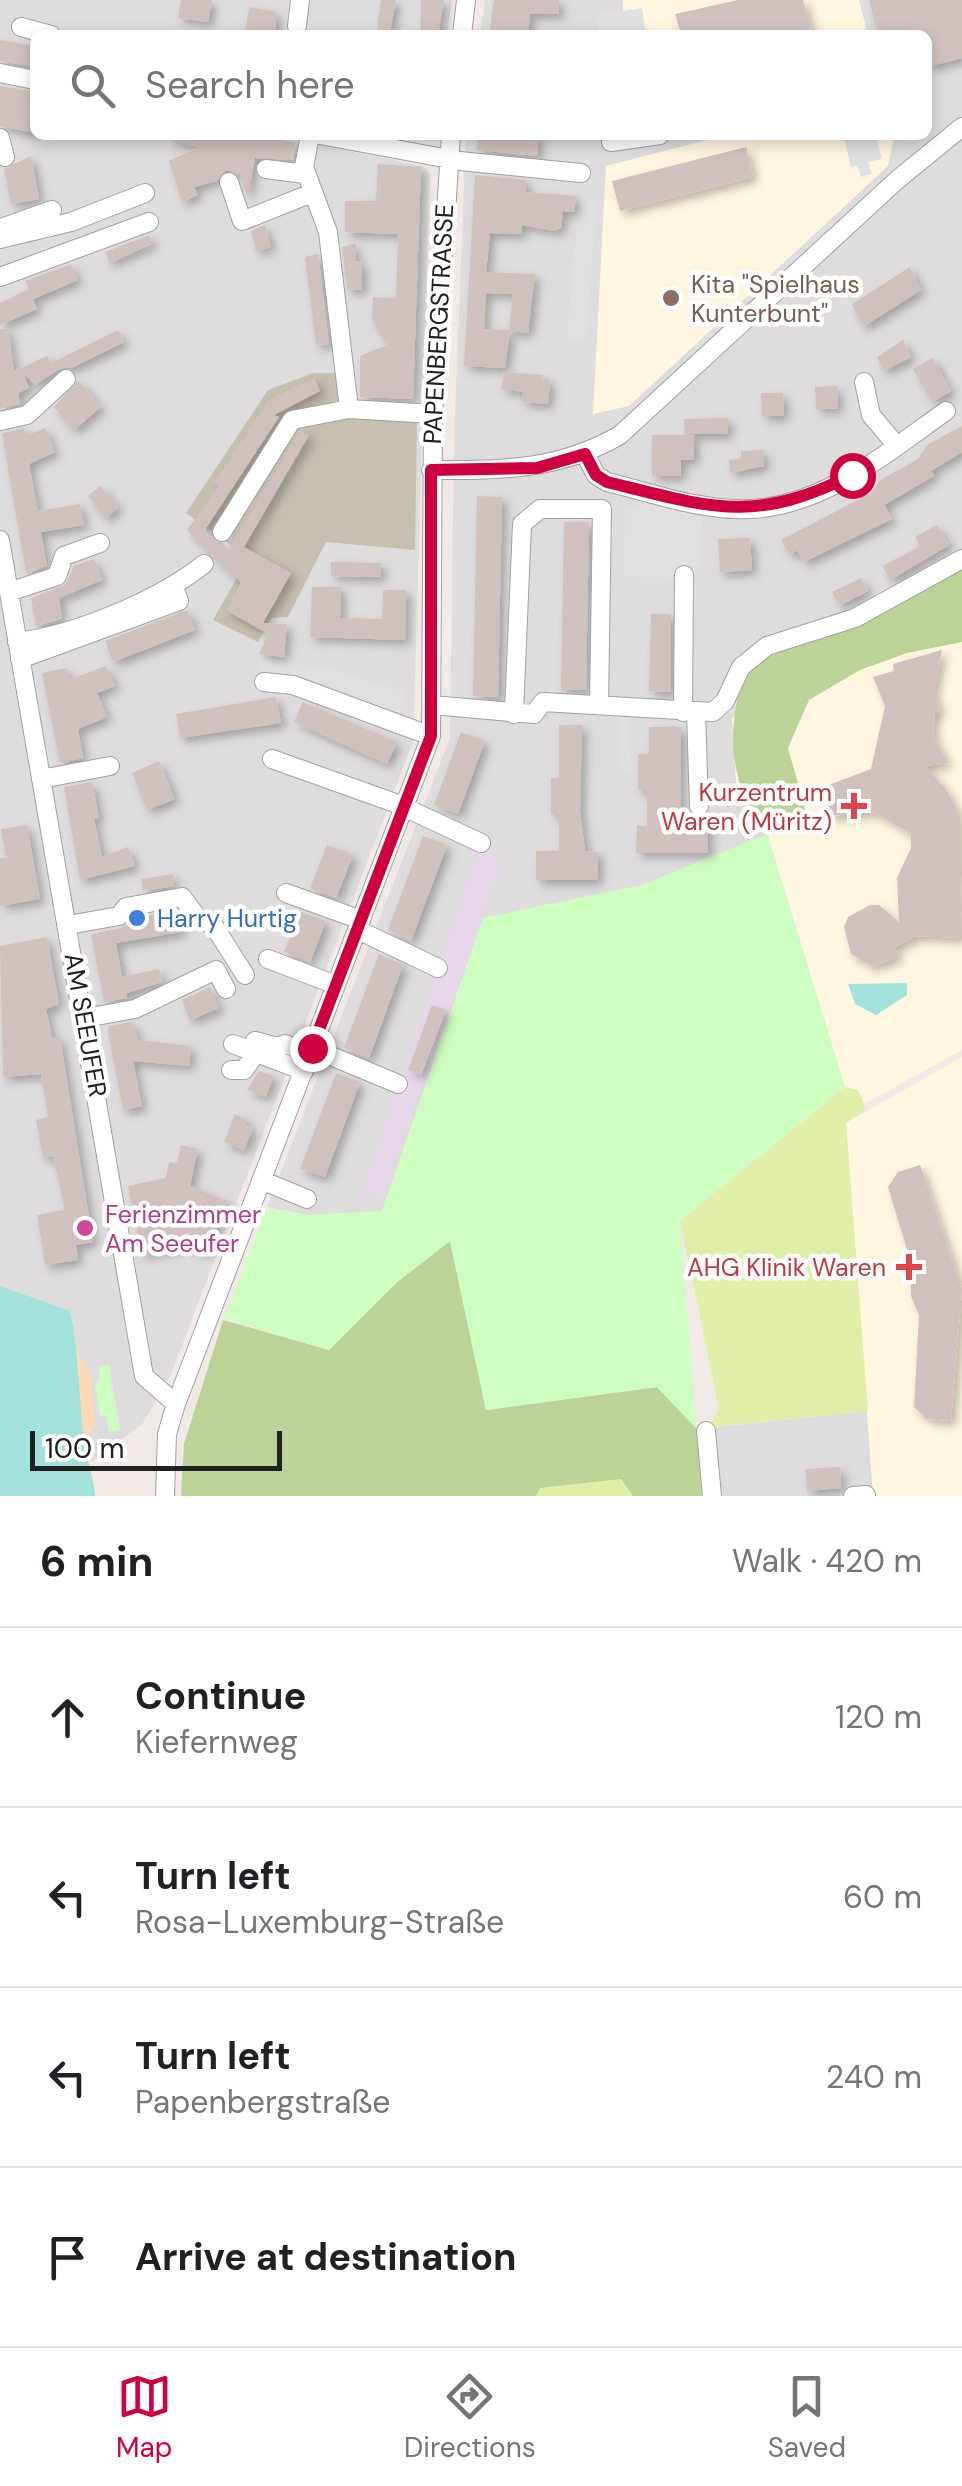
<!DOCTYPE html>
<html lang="en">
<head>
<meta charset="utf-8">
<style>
  :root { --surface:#fff; --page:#f2f2f2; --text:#202124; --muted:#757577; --line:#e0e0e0; --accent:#cf003f }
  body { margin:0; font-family:"DM Sans",sans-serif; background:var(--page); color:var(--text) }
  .scale { position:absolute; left:30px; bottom:25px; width:252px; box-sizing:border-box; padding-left:10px; border:5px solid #202020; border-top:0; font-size:28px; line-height:35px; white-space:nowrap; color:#202020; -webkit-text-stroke:8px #fff; paint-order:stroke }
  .stop { position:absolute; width:30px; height:30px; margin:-22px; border:8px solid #cf003f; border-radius:50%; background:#fff }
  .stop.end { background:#cf003f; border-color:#fff; box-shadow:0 2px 10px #0008 }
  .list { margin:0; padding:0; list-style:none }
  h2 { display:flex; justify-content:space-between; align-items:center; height:130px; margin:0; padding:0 40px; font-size:42px }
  h2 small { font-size:32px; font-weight:400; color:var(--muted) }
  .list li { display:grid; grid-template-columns:65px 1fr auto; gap:30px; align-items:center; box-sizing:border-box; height:180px; padding:0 40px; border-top:2px solid var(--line) }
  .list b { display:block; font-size:38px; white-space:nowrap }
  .list p { margin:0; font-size:32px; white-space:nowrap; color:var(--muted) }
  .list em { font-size:32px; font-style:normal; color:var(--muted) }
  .icon { flex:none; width:55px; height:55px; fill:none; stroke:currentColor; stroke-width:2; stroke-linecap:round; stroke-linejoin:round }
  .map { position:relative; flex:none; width:962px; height:1496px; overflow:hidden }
  .search { position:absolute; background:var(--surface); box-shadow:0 5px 15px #0003; left:30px; right:30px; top:30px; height:110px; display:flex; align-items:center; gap:25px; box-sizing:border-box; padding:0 35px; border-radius:15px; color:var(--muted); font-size:38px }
  .sheet { height:850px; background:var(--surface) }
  nav { display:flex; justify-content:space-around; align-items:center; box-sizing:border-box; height:140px; border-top:2px solid var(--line); background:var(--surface); font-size:28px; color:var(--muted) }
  nav a { display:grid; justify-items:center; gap:5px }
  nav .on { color:var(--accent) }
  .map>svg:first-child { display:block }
  .residential { fill:#dedcdd; fill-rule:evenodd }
  .industrial { fill:#e8d7ea }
  .education { fill:#fff6e0 }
  .construction { fill:#c6bfb0 }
  .grass { fill:#e0eea8 }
  .forest { fill:#bbd397 }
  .sand { fill:#ffd9b5 }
  .park { fill:#cefdc0 }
  .parking { fill:#e0e0e0 }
  .water { fill:#a3e1dc }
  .building { fill:#d1c1be; fill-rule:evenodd; filter:url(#shadow) }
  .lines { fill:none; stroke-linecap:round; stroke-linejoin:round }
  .minor-casing { stroke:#a1a1a1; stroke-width:20 }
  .minor { stroke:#fff; stroke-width:18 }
  .route { stroke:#cf003f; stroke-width:12 }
  .education-dot { fill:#8d6e63; stroke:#fff; stroke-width:4 }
  .health-dot { fill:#e0444e; stroke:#fff; stroke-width:4 }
  .shop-dot { fill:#3f7fe0; stroke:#fff; stroke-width:4 }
  .hotel-dot { fill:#d1479c; stroke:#fff; stroke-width:4 }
  .labels { text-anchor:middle; stroke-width:9; stroke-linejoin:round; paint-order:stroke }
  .education-label { font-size:25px; fill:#785e54; stroke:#fff; text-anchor:start }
  .street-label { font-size:25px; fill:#202020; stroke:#fff }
  .health-label { font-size:25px; fill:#be3a42; stroke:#fff; text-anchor:end }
  .shop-label { font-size:25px; fill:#366cbe; stroke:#fff; text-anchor:start }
  .hotel-label { font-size:25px; fill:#b23c85; stroke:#fff; text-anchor:start }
</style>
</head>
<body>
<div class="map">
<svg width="962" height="1496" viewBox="0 0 962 1496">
  <defs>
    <filter id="shadow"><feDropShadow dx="5" dy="5" stdDeviation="5" flood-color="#0004"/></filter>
  </defs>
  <rect width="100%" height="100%" fill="#f1e9e5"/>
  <path class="residential" d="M0,0H452L447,35H35V69L0,63Z
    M485,0H962V552L767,834L642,885L483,918L382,1211L308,1215L267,1207L450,738L454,440L466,135H927V35H480Z
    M0,83L35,90V135H270L422,166L430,174L413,742L171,1374L143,1423L92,1462L83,1438L78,1351L0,1286ZM417,420L326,542L288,616L271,618L248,558Z
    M868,1411L873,1496H702L697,1429Z"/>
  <path class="industrial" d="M481,843L501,865L381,1199L361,1192Z"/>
  <path class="education" d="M623,0H859L868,35H599L600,15L623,11Z
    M727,135L894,136L888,166L629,406L593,414L606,166Z
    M962,556V1050L864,1104L858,1090L845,1087L768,835L758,831L736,782L732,718Z
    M962,1057V1496H873L846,1123Z"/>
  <path class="construction" d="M313,373H341L346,414L417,420L415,550L326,542L288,617L271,618L258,642L213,620L248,558L186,513L268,390Z"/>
  <path class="grass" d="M845,1087L858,1090L866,1109L846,1123L868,1411L709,1427L719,1409L680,1221Z
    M621,1479L633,1496H536L539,1488Z"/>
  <path class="forest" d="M962,552V642L907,653L860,670L809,700L788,748L810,826L758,831C730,768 726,738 744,671Z
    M450,1241L486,1410L657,1387L697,1429L702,1496H633L621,1479L540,1488L536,1496H181L184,1444L223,1320L329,1350L396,1283Z"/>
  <path class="sand" d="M78,1351L90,1372L95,1426L83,1438Z"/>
  <path class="park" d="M767,834L845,1087L680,1221L697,1429L657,1387L486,1410L450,1241L396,1283L329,1350L224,1318L267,1209L308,1215L383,1211L483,918L642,885Z
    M109,1365L120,1430L109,1432L106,1416L100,1415L95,1385L100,1380L99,1366Z"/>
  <path class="parking" d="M642,8L646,35H599L600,15Z
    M843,135H875L882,159L868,162L872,174L861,177L857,166L851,167Z
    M584,197L597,199L586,340L567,338L578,206Z
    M648,502L702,514L700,567L681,566V578L623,577L625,509Z
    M260,658L336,670L405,692L399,718L327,684L259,672Z
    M619,712L630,717L631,773L619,766Z"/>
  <path class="water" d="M848,984L907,983V995L876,1015L855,1004Z
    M0,1286L70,1311C79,1352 79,1391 83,1433C85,1454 93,1474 95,1496H0Z"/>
  <path class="building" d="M181,0H212L208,22L178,18Z
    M381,0H396L390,32L377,29Z
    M421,0H444L438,35H421Z
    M494,0H559V14H530L528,35H489Z
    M738,0H803L811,29L787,35H681L675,14Z
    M869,0H962V58L927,67V35H878Z
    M249,7L276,12V35H245Z
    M0,40L35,46V67L0,61Z
    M0,86L35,92V133L0,126Z
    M172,135H254L296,143L293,160L255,158L248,198L240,175L226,170L217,181L194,187L198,195L182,202L169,161L199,147L171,141Z
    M478,135H538V156L477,150Z
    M746,147L753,177L620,211L612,181Z
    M31,156L39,199L11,204L4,169Z
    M378,164L421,167L413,399L360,397V356L387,345L372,319L373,297L396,298L398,234L345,232V201H376Z
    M475,175L526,180V192L576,196L574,212L563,211L561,228L554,231L522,225L521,234L490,233L486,272L535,274L528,333L510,331L505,368L464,366ZM486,293L513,294L509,330L484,329Z
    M265,225L271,247L256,251L251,231Z
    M149,235L153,243L110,263L105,252Z
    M356,243L355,261H361L362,268V290L347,289L342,247Z
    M318,254L329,344L316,345L305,257Z
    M71,264L78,280L33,299L31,294L37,309L0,325V303L29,289L25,281Z
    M910,267L921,290L863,327L852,304Z
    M0,329H8L14,371L47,356L51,363L118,330L124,342L71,368L62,367L35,385L22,371L29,388L18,393L20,404L0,408Z
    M903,340L911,357L884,371L877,357Z
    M933,358L951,391L932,402L913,369Z
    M504,372L543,375L542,380H550L548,404L522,402L523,392L501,389Z
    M314,378L320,391L274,415L279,417L205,530L227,552L300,431L309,435L244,547L291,573L263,623L287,624L284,657L259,654L268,634L226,610L241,583L187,530L219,486L214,483L269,400Z
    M78,380L101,407L74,430L54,407Z
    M837,386L838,409H816L815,387Z
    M761,393H783L784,416H762Z
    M728,418V434H685L684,419Z
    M962,426V452L931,471L934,476L884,505L892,519L804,562L797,550L790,555L781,540L871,493L880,480L918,459L927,445Z
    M24,428L25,436L45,428L55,452L29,464L38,511L80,504L84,525L41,532L47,566L26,573L2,433Z
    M652,435H694V460H681V476H652Z
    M763,450L764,466L730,473L729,460L741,459V451Z
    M100,486L119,507L106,518L88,496Z
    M477,496L502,497L498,697L473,696Z
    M564,522H589L586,690H561Z
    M937,525L949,545L890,580L883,566L920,546L915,537Z
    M750,538L752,570L720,572L718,539Z
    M94,559L102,580L59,598L62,619L36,626L31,598L65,585L74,566Z
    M331,562L381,563V577L331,576Z
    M861,578L868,591L839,606L832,592Z
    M312,587H341L340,618L382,619L383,590H406L405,640L310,637Z
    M187,610L195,630L113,662L105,641Z
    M651,614H671V692L649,691Z
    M942,650L934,692L941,713H935L933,735L948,763L926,766L947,791L960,815L962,938L916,936L893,948L899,953L892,960L872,966L851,954L844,927L848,917L870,905H879L899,922L897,878L911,848V834L874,812L828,816L826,786L871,769L885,706L873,677L894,671L893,664Z
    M106,666L115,686L97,693L107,717L78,729L83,758L60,763L42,673L67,668L69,680Z
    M276,697L281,723L180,738L176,714Z
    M303,702L397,742L387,764L294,722Z
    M559,725H582L580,810L585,851L598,852V880H536V851H559V814H551V778H559Z
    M649,727H681L680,823H708V853H636L637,825L647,826V790H638V754H649Z
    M461,732L485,741L458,814L434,805Z
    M159,761L175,799L147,810L132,773Z
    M92,782L99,818L94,819L102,857L128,847L135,866L80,880L64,787Z
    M27,825L40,899L0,906V858H6L1,829Z
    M423,836L447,845L411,941L388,930Z
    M327,845L353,855L336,898L310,888Z
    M173,874L174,886L143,891L141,879Z
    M177,911L181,932L116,943L122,977L159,969L162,982L127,993V998L104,1002L91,934L121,928L134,918Z
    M301,912L326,921L310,962L284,952Z
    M47,937L59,1004L46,1009L52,1038L60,1037L93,1242L76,1245L78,1260L45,1265L37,1215L65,1210L53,1156L43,1158L36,1120L48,1117L41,1074L3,1077L0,946Z
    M379,954L403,965L369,1058L344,1048Z
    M210,987L219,1008L190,1020L182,1000Z
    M432,1005L446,1010L421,1075L408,1070Z
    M132,1022L138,1040L191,1046L189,1066L133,1061L142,1106L123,1110L108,1031L109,1026Z
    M259,1071L273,1076L266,1097L247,1090Z
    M336,1073L360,1082L325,1177L300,1169Z
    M235,1114L247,1119L245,1125L253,1128L244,1150L224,1142Z
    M181,1145L198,1149L190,1186L227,1201L207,1253L185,1245L142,1255L128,1186L166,1178L169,1162L177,1163Z
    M920,1165L962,1289L951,1421L927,1419L914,1407L919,1315L911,1296V1277L915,1276L888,1187L898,1172Z
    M840,1467L841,1488L807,1491L805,1469Z"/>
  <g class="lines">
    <defs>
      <path id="minor" d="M297,26L300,0
        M21,27L51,35
        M462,35L466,0
        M0,73L35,80
        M310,135L304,167L328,232L349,409L433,414
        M320,135L460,161L581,173
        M0,138L5,157
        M611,142L660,135
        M266,169L305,174
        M229,182L242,221L312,193
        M1,228L52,210
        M0,239L71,222L145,193
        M0,277L149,222
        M864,382L871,415L897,446
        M0,421L27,415L66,379
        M585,454L596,475L607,482C653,493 701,511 750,509C824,506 888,452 946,411
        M431,470C501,470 558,471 620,435L897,180L962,127
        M222,532L292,420L349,409
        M0,540L144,1376L176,1404
        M9,592L57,576L64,556L100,543
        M17,642C75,635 159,600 204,564
        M20,659L179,601L174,588
        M264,682L293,685L431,736
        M432,705L534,714L543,702L713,712L725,701L741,667L767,646L855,618L962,559
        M683,712L684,575
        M696,712L699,806
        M514,714L522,524L540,509H602L599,705
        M272,759L395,803L481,843
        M41,779L110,766
        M286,893L361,920
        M68,925L119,916L126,907L182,897L197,917L214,926L245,975
        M358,930L438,968
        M268,959L336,985
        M85,1018L135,1009L216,970L226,989
        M255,1041L278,1047L285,1044L310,1054
        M233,1044L304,1071
        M312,1048L398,1084
        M231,1070H244L256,1053
        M261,1180L307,1199
        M706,1431L712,1496
        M165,1496L167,1434L176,1404L431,736L433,414L451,135
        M853,1496L866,1495"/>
    </defs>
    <use href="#minor" class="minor-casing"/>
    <use href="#minor" class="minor"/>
  </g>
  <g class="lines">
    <path class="route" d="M312,1048L431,736V470L537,468L585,454L596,475L607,482C709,507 753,525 852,475"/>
  </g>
  <circle class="education-dot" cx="671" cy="298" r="10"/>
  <g class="health-dot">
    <path d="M849 791h10v10h10v10h-10v10h-10v-10h-10v-10h10z"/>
    <path d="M904 1252h10v10h10v10h-10v10h-10v-10h-10v-10h10z"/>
  </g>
  <circle class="shop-dot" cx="137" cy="918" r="10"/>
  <circle class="hotel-dot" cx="85" cy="1228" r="10"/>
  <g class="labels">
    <g class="education-label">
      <text x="691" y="293">Kita "Spielhaus<tspan x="691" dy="29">Kunterbunt"</tspan></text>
    </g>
    <g class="street-label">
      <text transform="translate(438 324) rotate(-87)" y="9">PAPENBERGSTRASSE</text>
      <text transform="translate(86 1025) rotate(80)" y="9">AM SEEUFER</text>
    </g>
    <g class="health-label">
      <text x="832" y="801">Kurzentrum<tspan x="832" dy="29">Waren (Müritz)</tspan></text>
      <text x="886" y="1276">AHG Klinik Waren</text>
    </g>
    <g class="shop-label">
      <text x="157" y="927">Harry Hurtig</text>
    </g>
    <g class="hotel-label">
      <text x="105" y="1223">Ferienzimmer<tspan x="105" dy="29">Am Seeufer</tspan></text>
    </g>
  </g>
</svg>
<div class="scale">100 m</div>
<div class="stop" style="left:852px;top:475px"></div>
<div class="stop end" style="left:312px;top:1048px"></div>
<div class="search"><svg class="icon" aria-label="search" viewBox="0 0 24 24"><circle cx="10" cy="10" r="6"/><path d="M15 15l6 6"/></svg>Search here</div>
</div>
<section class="sheet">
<h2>6 min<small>Walk · 420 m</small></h2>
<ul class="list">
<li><svg class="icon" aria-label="ahead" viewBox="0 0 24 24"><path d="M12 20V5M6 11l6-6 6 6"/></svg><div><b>Continue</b><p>Kiefernweg</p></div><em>120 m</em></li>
<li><svg class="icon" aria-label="left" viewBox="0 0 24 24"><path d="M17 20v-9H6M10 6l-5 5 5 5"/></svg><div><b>Turn left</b><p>Rosa-Luxemburg-Straße</p></div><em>60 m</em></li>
<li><svg class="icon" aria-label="left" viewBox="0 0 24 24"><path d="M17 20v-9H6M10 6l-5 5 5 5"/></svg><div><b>Turn left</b><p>Papenbergstraße</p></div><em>240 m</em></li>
<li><svg class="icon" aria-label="arrive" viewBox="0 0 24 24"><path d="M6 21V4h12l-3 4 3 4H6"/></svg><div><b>Arrive at destination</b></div></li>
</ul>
</section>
<nav>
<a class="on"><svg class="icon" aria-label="map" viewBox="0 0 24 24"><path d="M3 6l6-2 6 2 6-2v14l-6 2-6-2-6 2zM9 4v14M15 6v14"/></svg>Map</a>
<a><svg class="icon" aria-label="directions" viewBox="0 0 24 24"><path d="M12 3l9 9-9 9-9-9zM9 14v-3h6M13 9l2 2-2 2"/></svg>Directions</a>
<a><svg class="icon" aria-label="saved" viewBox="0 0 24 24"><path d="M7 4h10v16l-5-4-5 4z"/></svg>Saved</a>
</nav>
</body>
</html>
